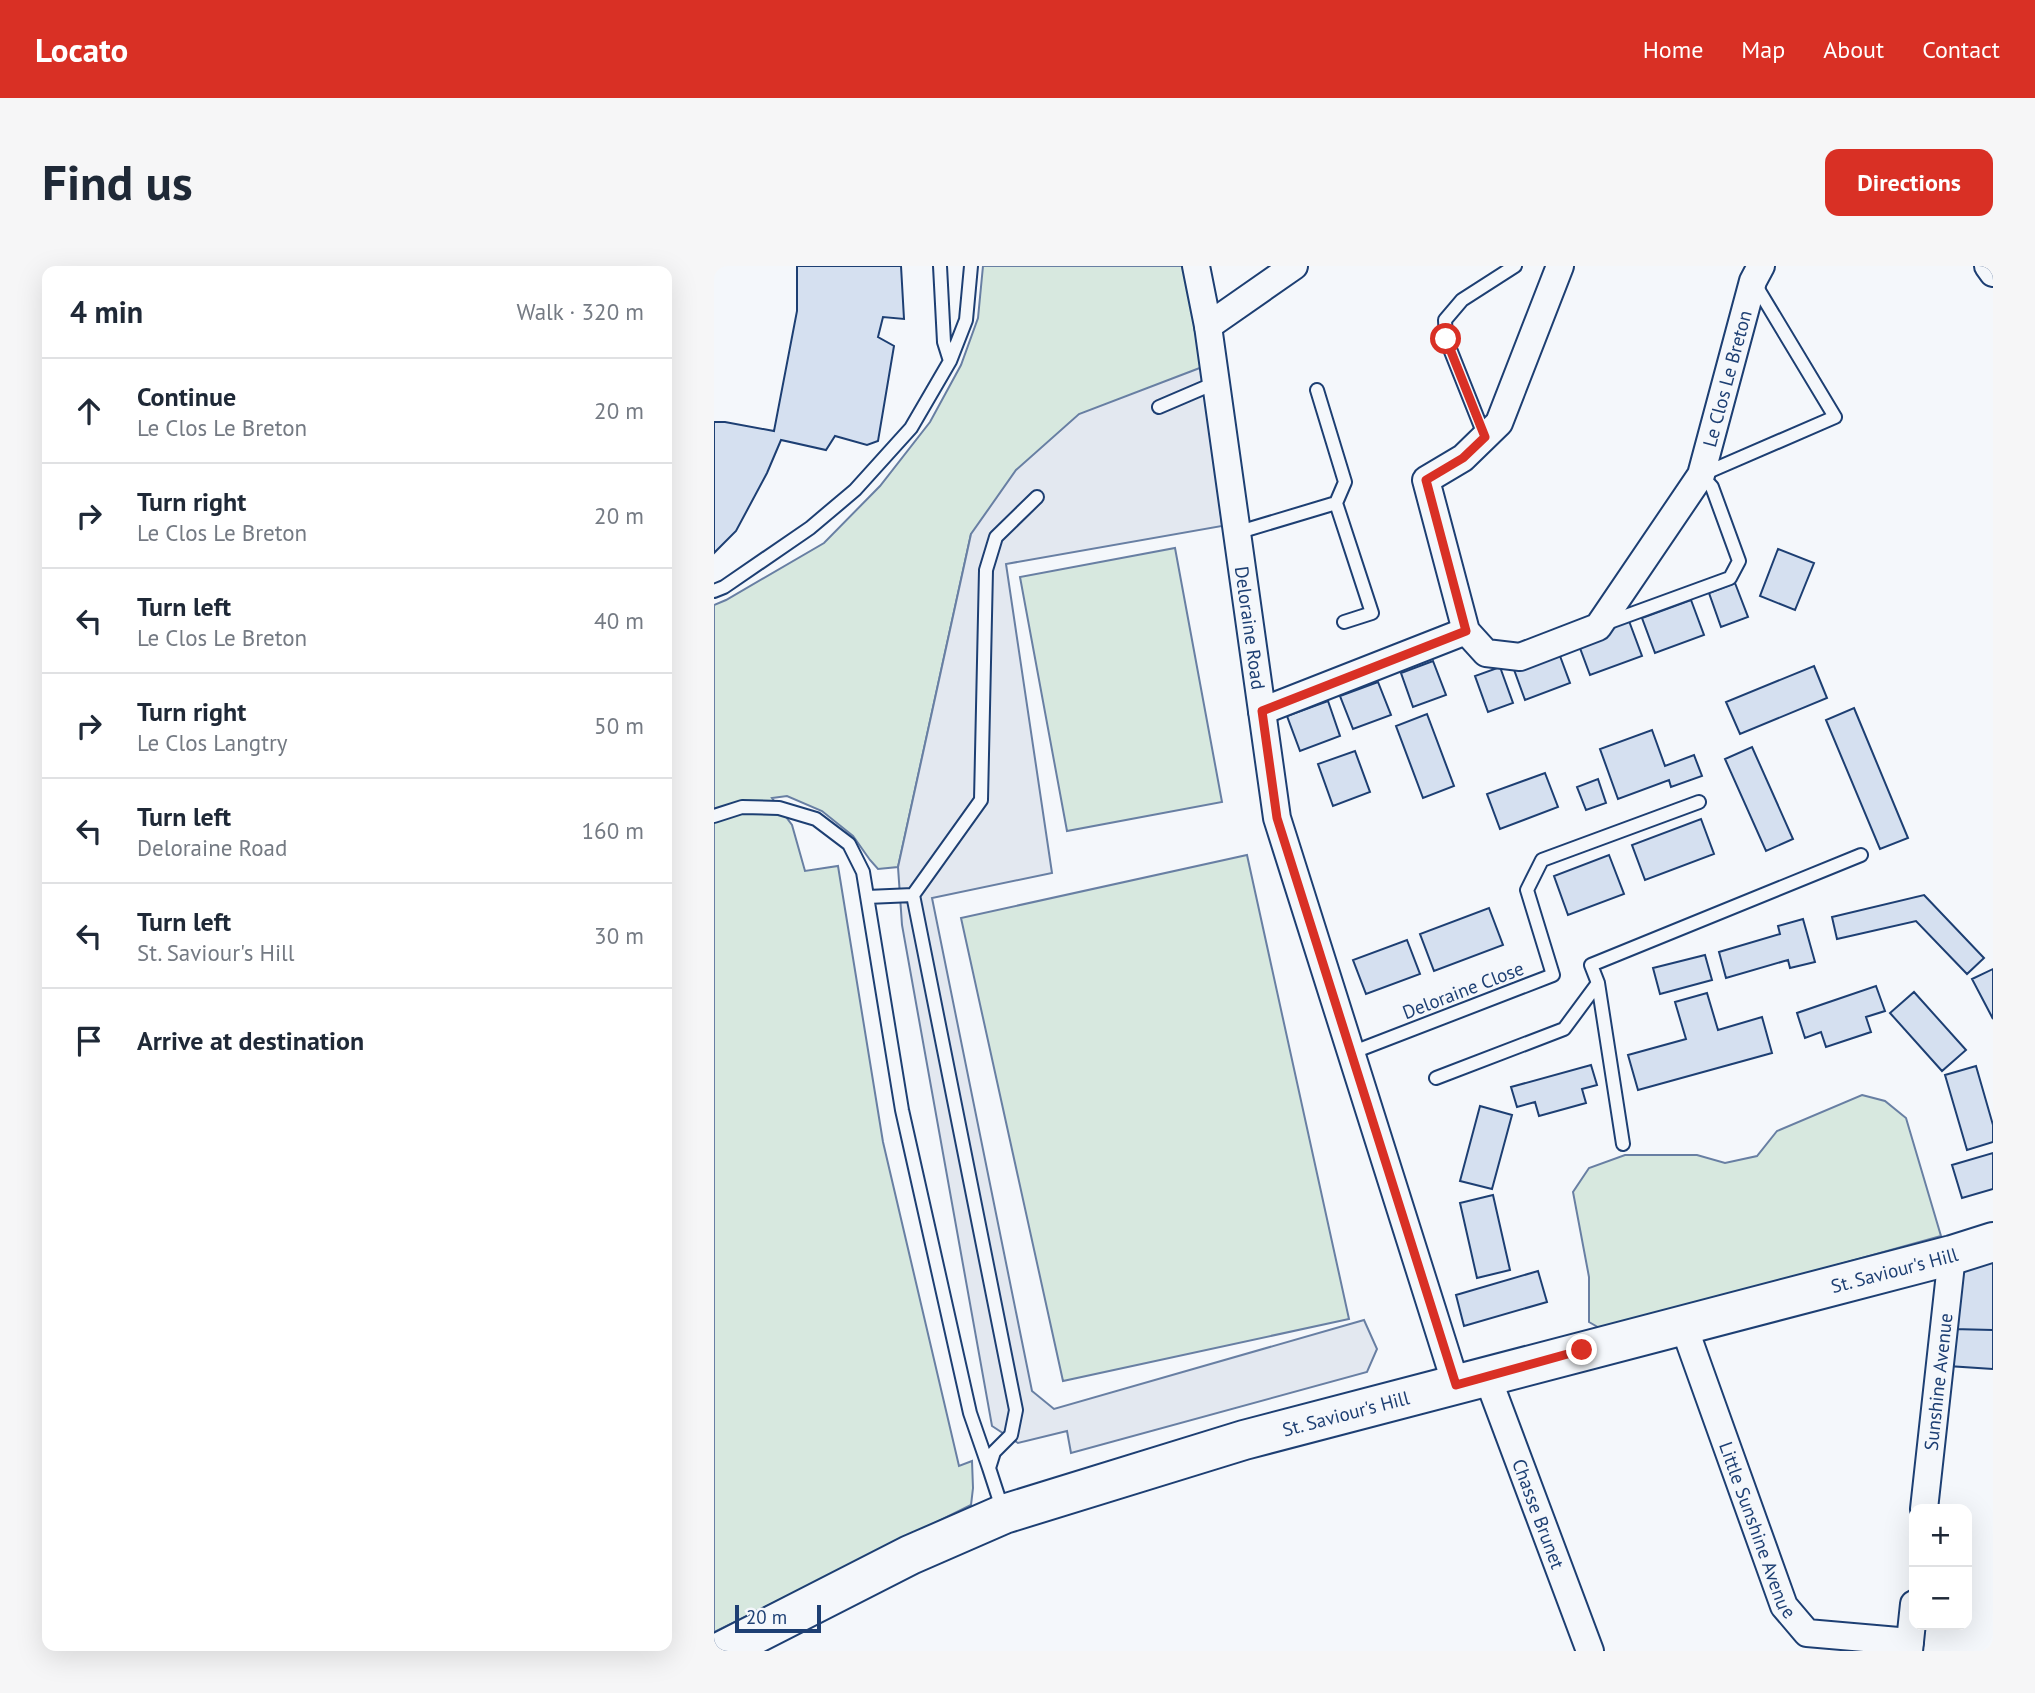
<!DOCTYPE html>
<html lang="en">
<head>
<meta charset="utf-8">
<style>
  :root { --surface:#fff; --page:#f6f6f7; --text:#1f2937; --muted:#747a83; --line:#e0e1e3; --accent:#d93025 }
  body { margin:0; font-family:"PT Sans",sans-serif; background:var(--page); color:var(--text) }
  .controls { position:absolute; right:21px; bottom:21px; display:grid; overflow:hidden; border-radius:14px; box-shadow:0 7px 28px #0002 }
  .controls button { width:63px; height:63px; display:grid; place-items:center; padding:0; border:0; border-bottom:2px solid var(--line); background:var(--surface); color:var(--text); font:35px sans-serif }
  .scale { position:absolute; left:21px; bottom:18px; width:86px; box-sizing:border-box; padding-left:7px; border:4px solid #1d3f73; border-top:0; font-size:19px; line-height:24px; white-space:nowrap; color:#1d3f73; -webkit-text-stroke:5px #f4f7fb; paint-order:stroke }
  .stop { position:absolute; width:21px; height:21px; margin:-16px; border:5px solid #d93025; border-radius:50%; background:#fff }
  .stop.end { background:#d93025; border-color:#fff; box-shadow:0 2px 7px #0008 }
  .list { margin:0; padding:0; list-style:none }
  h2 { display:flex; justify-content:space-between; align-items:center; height:91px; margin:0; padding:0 28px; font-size:30px }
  h2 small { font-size:23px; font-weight:400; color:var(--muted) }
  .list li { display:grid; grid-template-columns:46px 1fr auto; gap:21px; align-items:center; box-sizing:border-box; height:105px; padding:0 28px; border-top:2px solid var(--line) }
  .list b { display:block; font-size:26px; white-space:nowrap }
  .list p { margin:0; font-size:23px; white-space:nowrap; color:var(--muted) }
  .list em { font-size:23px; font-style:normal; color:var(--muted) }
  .icon { flex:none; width:38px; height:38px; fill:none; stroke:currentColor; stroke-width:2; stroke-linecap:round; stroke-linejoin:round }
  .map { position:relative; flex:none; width:1279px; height:1385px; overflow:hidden; border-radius:14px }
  header { display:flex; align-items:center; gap:42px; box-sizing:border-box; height:98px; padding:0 35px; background:var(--accent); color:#fff }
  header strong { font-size:33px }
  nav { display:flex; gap:38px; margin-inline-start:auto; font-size:24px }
  .intro { display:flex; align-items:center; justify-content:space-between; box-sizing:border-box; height:168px; padding:0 42px }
  h1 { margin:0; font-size:49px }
  .button { padding:18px 32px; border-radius:14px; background:var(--accent); color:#fff; font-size:24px; font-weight:700 }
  main { display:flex; gap:42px; padding:0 42px }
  aside { flex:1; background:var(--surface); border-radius:14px; box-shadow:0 7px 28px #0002 }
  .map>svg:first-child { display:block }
  .green { fill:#d7e8df; stroke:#687fa3; stroke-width:2 }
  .parking { fill:#e3e8f0; stroke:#687fa3; stroke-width:2 }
  .building { fill:#d5e0f0; stroke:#1d3f73; stroke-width:2 }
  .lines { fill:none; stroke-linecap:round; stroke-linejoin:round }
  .service-casing { stroke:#1d3f73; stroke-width:16 }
  .minor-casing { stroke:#1d3f73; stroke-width:30 }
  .primary-casing { stroke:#1d3f73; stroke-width:42 }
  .service { stroke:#f4f7fb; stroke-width:12 }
  .minor { stroke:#f4f7fb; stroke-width:26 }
  .primary { stroke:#f4f7fb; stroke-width:38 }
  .route { stroke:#d93025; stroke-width:9 }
  .labels { text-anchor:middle; stroke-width:5; stroke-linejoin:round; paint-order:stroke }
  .street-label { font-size:19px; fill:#1d3f73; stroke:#f4f7fb }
</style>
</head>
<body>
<header>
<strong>Locato</strong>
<nav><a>Home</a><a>Map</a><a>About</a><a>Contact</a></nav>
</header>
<div class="intro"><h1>Find us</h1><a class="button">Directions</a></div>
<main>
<aside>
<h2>4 min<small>Walk · 320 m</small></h2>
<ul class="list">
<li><svg class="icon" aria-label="ahead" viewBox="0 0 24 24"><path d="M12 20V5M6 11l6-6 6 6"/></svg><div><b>Continue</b><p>Le Clos Le Breton</p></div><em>20 m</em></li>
<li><svg class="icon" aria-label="right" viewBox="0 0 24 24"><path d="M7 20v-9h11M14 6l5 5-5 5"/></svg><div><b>Turn right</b><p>Le Clos Le Breton</p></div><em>20 m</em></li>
<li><svg class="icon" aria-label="left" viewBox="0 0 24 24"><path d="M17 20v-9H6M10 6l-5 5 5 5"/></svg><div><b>Turn left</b><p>Le Clos Le Breton</p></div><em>40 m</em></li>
<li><svg class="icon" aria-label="right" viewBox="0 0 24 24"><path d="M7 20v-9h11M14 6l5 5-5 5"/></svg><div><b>Turn right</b><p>Le Clos Langtry</p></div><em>50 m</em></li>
<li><svg class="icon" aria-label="left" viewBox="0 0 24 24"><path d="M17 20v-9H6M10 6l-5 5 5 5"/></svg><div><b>Turn left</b><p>Deloraine Road</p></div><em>160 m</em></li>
<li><svg class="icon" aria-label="left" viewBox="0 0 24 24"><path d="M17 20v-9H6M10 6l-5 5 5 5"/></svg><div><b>Turn left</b><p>St. Saviour's Hill</p></div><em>30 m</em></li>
<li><svg class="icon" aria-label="arrive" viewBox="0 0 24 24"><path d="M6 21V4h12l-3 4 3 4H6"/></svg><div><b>Arrive at destination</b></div></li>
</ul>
</aside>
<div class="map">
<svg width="1279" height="1385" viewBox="0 0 1279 1385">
  <rect width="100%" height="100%" fill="#f4f7fb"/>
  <path class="green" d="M269,0H471L491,100L257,268L184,601L164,603L156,594L139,570L108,545L73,530L58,532L78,559L91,605L124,600L169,876L245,1200L258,1195L259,1222L257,1239L0,1366V339L12,334L110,277L166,220L216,156L247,99L264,52Z
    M461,282L508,536L353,565L306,311Z
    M533,589L635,1053L349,1115L247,652Z
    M1148,829L1171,835L1192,852L1227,970L889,1064L875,1056V1011L859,926L875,902L911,889H983L1011,897L1043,890L1063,865Z"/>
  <path class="parking" d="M491,100L508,260L292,298L338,607L218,632L318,1125L340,1143L650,1054L663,1083L653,1106L357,1187L353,1165L304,1177L278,1160L188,659L184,601L257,268L302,204L365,148Z"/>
  <path class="building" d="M83,0H187L190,53L169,51L164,71L180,80L164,175L153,179L121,170L112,184L67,174L53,207L22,265L0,287V156H11L60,165L83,45Z
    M1064,283L1100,297L1081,344L1046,330Z
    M1021,317L1034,351L1007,361L995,327Z
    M977,334L990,369L941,387L928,352Z
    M915,355L928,390L876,409L863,374Z
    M843,382L856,417L811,434L798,398Z
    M719,395L732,429L699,441L687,407Z
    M1100,400L1113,432L1026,468L1012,436Z
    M786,401L799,437L774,446L761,410Z
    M664,416L677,449L639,463L626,430Z
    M614,435L626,470L586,485L573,450Z
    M1140,442L1194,572L1166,583L1112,454Z
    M713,448L740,520L709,532L682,460Z
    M938,464L951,500L980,489L988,510L957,521L955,514L904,533L886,483Z
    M1038,481L1079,573L1052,585L1011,493Z
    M641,485L656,526L619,540L604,498Z
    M831,507L844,541L786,563L773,528Z
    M884,513L892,537L872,544L863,521Z
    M987,553L1000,588L931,614L918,579Z
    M895,589L910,628L854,649L840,610Z
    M1210,629L1270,692L1253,708L1202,655L1123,673L1118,651Z
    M775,642L789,679L720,705L706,668Z
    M1089,653L1101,696L1076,702L1074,694L1012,712L1005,686L1066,668L1064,660Z
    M693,674L706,708L652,728L639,694Z
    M991,689L998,714L946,728L939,702Z
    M1279,703V753L1258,713Z
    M1162,720L1171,745L1152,751L1157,766L1112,781L1107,766L1091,772L1083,747Z
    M1200,726L1252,784L1228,805L1176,747Z
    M993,727L1004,764L1048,751L1058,787L924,824L914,789L972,773L961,736Z
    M877,799L883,819L868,823L872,837L825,850L821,836L803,841L797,821Z
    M1262,800L1279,859V876L1253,884L1231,809Z
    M766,840L798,849L778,923L746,915Z
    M1279,887V923L1248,932L1238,899Z
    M779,929L796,1004L763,1012L746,937Z
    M1279,988V1064L1239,1063L1246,1002Z
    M824,1005L833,1036L750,1060L742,1029Z
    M1239,1063L1279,1064V1103L1234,1100Z"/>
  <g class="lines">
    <defs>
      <path id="service" d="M226,0L230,76L236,95
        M445,141L501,117
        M771,171L732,73L731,54L748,34L801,0
        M622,237L658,347L630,356
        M522,267L622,237L631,216L603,124
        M0,325L10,321L96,262L141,224L197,162L236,95L252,54L257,0
        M890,358L1016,312L1025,295L998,221L987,209L1121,151L1041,18
        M0,550L28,541L65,542L102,553L135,578L149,606L188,844L256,1147L275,1202
        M153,631L199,629
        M637,787L839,709L813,624L828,594L985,536
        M722,812L850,763L884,717
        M909,878L884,717L877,699L1147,589
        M289,1245L275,1202L280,1186L297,1169L302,1144L199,629L267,534L272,304L282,271L323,231"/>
      <g id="minor">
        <path id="s1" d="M482,0L494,60L563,552L742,1119"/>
        <path id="s2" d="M846,0L785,157L749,192L712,214L752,365L772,387L806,391L884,361L987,209L1039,15L1047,0"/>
        <path d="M1274,0L1279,7"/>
        <path d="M494,60L580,0"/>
        <path d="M548,445L752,365"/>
        <path id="s3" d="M969,1058L1070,1340L1093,1367L1196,1376"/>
        <path id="s4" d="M773,1110L876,1385"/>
        <path id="s5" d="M1210,1243L1238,989"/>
        <path d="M1195,1385L1200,1338"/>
      </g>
      <g id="primary">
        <path id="s6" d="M8,1385L196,1289L290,1248L530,1174L1238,989L1279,976"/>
      </g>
    </defs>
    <use href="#service" class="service-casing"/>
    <use href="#minor" class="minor-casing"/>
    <use href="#primary" class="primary-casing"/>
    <use href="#service" class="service"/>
    <use href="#minor" class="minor"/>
    <use href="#primary" class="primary"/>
  </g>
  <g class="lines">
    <path class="route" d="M732,73L771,171L749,192L712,214L752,365L548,445L563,552L742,1119L868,1084"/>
  </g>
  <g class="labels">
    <g class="street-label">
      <text dy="7" stroke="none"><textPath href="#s2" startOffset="849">Le Clos Le Breton</textPath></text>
      <text dy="7" stroke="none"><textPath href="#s1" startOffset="366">Deloraine Road</textPath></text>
      <text transform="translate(749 724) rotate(-21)" y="7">Deloraine Close</text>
      <text dy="7" stroke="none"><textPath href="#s6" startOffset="1237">St. Saviour's Hill</textPath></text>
      <text dy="7" stroke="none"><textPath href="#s5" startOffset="128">Sunshine Avenue</textPath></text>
      <text dy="7" stroke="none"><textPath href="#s6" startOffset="670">St. Saviour's Hill</textPath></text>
      <text dy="7" stroke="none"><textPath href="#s4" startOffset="147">Chasse Brunet</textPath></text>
      <text dy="7" stroke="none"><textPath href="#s3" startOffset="219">Little Sunshine Avenue</textPath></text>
    </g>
  </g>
</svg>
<div class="controls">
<button>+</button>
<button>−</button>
</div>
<div class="scale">20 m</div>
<div class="stop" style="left:732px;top:73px"></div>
<div class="stop end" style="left:868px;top:1084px"></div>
</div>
</main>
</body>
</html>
